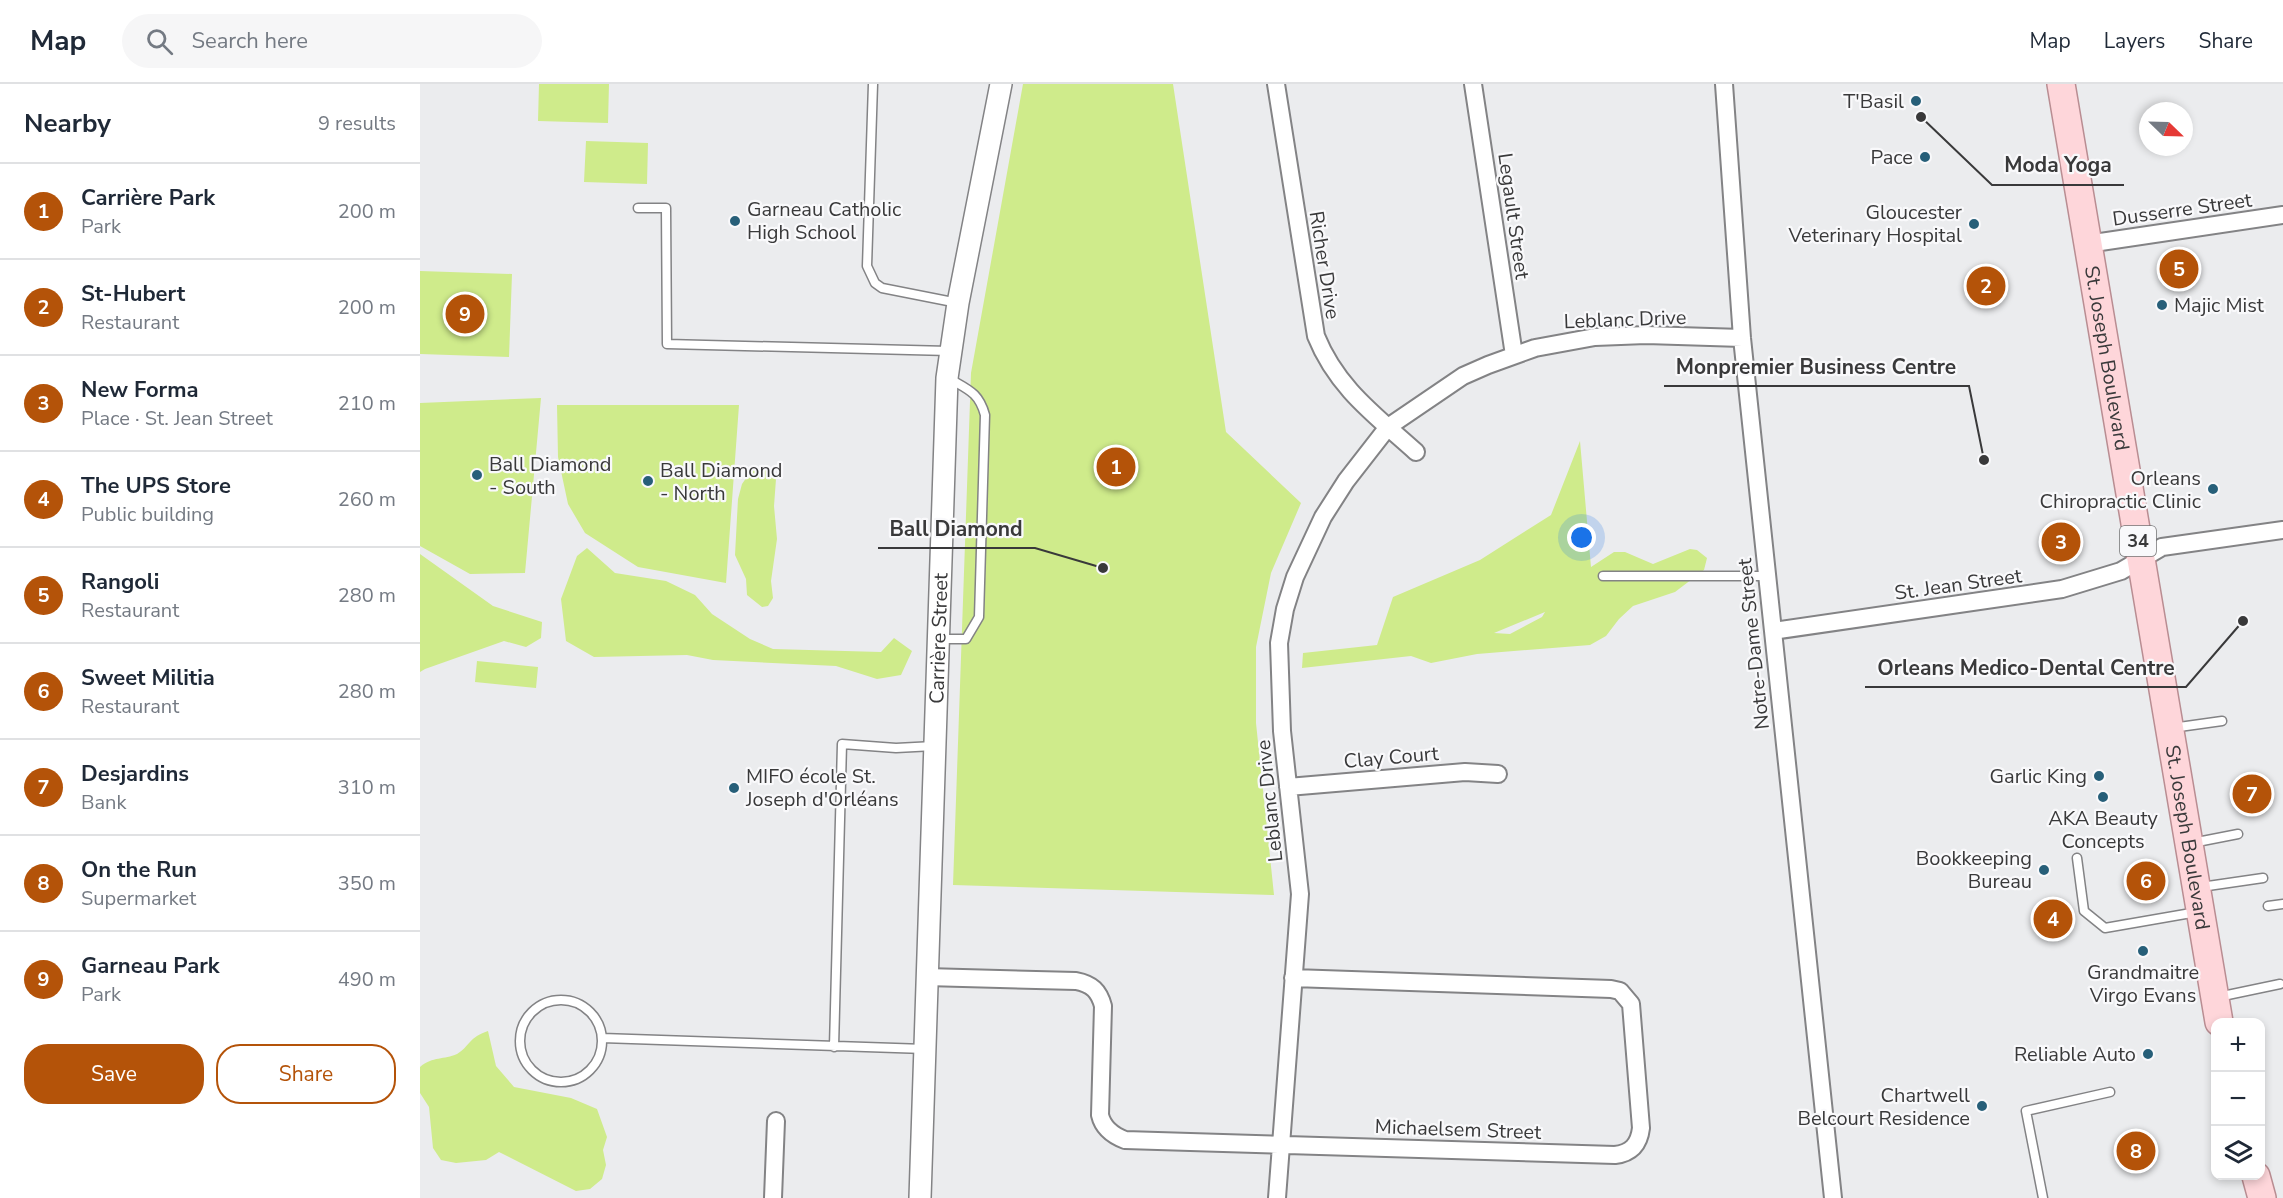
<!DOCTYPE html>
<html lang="en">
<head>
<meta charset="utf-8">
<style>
  :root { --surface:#fff; --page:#f6f6f7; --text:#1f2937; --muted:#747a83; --line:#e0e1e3; --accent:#b45309 }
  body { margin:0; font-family:"Nunito Sans",sans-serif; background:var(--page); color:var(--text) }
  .controls { position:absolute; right:18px; bottom:18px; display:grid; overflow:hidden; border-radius:12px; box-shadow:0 3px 9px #0003 }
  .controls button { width:54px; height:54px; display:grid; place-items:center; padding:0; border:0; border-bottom:2px solid var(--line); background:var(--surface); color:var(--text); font:30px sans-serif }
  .compass { position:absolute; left:1719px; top:18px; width:54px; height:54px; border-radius:50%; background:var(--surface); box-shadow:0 3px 9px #0003; rotate:113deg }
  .you { position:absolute; left:1162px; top:454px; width:21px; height:21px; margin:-15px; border:4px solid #fff; border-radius:50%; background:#1a73e8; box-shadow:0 0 0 9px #1a73e833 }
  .badge { display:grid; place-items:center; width:39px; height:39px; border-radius:50%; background:var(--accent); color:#fff; font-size:20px; font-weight:700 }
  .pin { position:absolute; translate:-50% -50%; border:3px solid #fff; box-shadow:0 2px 6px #0006 }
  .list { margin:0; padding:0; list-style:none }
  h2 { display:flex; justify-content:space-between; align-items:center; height:78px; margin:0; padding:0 24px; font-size:26px }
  h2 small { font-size:20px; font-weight:400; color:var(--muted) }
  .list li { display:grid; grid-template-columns:39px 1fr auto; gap:18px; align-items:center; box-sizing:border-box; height:96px; padding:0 24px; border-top:2px solid var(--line) }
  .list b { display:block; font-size:22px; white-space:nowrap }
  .list p { margin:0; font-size:20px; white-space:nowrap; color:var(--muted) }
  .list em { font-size:20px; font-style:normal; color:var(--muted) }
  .actions { display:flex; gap:12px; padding:18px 24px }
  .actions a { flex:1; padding:14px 0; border:2px solid var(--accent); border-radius:24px; text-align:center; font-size:21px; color:var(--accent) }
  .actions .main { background:var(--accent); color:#fff }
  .icon { flex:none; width:33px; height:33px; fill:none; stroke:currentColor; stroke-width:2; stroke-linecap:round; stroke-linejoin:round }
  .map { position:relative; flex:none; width:1863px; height:1114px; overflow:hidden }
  header { display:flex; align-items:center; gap:36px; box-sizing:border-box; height:84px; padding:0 30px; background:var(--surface); border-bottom:2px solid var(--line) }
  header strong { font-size:28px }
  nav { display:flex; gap:33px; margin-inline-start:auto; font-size:21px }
  .search { width:420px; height:54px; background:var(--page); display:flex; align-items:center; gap:15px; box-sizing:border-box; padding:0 21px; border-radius:33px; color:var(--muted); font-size:22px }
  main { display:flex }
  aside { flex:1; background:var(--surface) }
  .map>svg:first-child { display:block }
  .green { fill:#cfeb8b; fill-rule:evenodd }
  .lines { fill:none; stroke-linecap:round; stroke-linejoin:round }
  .service-casing { stroke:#838385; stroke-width:11 }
  .minor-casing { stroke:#838385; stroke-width:20 }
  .tertiary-casing { stroke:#838385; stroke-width:24 }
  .primary-casing { stroke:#b98d92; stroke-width:30 }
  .service { stroke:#fff; stroke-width:8 }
  .minor { stroke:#fff; stroke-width:16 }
  .tertiary { stroke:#fff; stroke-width:21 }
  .primary { stroke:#fed6da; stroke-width:27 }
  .poi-dot { fill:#275f79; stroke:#f9f9fb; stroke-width:2 }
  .labels { text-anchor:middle; stroke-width:4.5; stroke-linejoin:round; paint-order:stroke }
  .shield { fill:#f9f9fb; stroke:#737374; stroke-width:1.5 }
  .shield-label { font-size:18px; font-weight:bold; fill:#39393a }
  .poi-label { font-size:20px; fill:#39393a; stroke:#f9f9fb; text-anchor:end }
  .street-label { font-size:20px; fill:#39393a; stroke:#f9f9fb }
  .leader { fill:none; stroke:#39393a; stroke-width:2 }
  .callout-dot { fill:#39393a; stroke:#f9f9fb; stroke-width:2 }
  .callout-label { font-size:21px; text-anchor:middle; font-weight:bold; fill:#39393a; stroke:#f9f9fb; stroke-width:4.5; stroke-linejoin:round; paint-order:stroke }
</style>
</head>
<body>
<header>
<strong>Map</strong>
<div class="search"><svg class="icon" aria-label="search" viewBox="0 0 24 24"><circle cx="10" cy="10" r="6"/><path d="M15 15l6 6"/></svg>Search here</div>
<nav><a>Map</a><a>Layers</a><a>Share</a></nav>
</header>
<main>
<aside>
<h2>Nearby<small>9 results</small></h2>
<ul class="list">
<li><span class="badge">1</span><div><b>Carrière Park</b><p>Park</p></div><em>200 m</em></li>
<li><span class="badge">2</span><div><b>St-Hubert</b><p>Restaurant</p></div><em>200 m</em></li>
<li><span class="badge">3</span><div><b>New Forma</b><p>Place · St. Jean Street</p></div><em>210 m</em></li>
<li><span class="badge">4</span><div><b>The UPS Store</b><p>Public building</p></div><em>260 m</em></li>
<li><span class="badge">5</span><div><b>Rangoli</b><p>Restaurant</p></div><em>280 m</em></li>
<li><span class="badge">6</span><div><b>Sweet Militia</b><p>Restaurant</p></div><em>280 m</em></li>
<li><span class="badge">7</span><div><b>Desjardins</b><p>Bank</p></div><em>310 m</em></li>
<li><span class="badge">8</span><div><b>On the Run</b><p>Supermarket</p></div><em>350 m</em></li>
<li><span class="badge">9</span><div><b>Garneau Park</b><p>Park</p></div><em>490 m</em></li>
</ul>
<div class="actions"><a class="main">Save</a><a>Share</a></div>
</aside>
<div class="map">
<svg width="1863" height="1114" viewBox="0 0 1863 1114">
  <rect width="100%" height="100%" fill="#ebecee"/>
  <path class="green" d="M119,0H189L188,39L118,37Z
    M603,0H753L806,348L881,419L851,489L836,563V639L854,811L533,801L551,289Z
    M166,57L228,59L227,100L164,98Z
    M0,187L92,190L89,273L0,270Z
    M121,314L105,489L50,490L0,462V319Z
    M137,321H319L306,499L218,483L165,449L148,420L138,373Z
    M1160,357L1171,483L1194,468H1205L1233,480L1270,465L1277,466L1287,474L1284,486L1255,508L1213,522L1199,535L1186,552L1170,561L1057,570L1011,579L991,572L882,584L883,569L957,561L973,513L1060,476L1131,431ZM1125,528L1122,533L1090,550L1074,549Z
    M341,382L352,385L356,395L354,422L357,455L351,497L353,514L348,522L342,523L327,511L326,495L315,471L318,415L322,400L331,387Z
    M167,464L195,489L246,497L275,511L292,530L330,555L353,565L461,568L474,554L492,567L481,591L457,595L416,582L293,576L267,571L174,573L146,557L141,515L157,472Z
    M0,470L73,522L122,538L121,554L106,563L84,557L5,585L0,588Z
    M57,577L118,583L116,604L55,598Z
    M68,947L76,982L94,1003L151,1014L177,1025L187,1053L183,1066L186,1081L182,1095L170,1105L156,1107L79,1068L66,1076L36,1079L21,1076L13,1064L9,1023L0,1009V983C13,972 24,976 37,970C50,962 49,953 68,947Z"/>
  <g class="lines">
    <defs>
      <path id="service" d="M453,0L447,182L455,199L462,204L538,219
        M218,124H246L247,260L529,267
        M1183,492H1347
        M519,555H546L559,533L565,331C559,309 549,306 530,295
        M1752,644L1802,637
        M1772,759L1818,750
        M1657,774L1664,827L1685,844L1777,828
        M1781,803L1843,794
        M1848,822L1863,820
        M1798,913L1860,900
        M100 957a41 41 0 1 1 82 0a41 41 0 1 1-82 0Z
        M182,954L505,965
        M414,963L422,660L476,664L514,662
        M1623,1114L1606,1027L1690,1008"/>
      <path id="minor" d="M856,0L896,252C917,304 955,331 996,368
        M1053,0L1094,271
        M1304,0L1322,254L1413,1114
        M1667,160L1863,131
        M1353,547L1642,505L1701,487L1742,463L1863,446
        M868,703L1045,688L1078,690
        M506,893L656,897C672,900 679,907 683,922L680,1031C683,1044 692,1051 705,1056L1195,1071C1211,1069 1219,1061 1221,1044L1211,920L1200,907L1191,905L873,894
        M353,1114L356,1037
        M857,1114L880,810L862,647L859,559L865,525L875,493L903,433L926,397L968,343L1043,292L1068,281L1115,264L1175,253L1226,251L1322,254"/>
      <g id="tertiary">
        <path id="s1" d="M500,1114L527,294L538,219L581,0"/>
      </g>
      <g id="primary">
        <path id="s2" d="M1641,0L1799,938"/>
        <path d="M1836,1092L1842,1114"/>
      </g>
    </defs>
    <use href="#service" class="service-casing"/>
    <use href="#minor" class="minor-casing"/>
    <use href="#tertiary" class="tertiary-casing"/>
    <use href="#primary" class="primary-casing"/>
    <use href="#service" class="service"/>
    <use href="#minor" class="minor"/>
    <use href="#tertiary" class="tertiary"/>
    <use href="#primary" class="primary"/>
  </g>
  <g class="poi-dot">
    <circle cx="1496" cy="17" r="6"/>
    <circle cx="1505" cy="73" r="6"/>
    <circle cx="315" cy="137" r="6"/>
    <circle cx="1554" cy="140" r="6"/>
    <circle cx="1742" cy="221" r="6"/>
    <circle cx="57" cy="391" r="6"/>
    <circle cx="228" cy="397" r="6"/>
    <circle cx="1793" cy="405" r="6"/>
    <circle cx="1679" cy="692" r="6"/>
    <circle cx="314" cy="704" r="6"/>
    <circle cx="1683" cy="713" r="6"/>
    <circle cx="1624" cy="786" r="6"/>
    <circle cx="1723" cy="867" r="6"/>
    <circle cx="1728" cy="970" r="6"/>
    <circle cx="1562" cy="1022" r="6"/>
  </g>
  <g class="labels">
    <rect class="shield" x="1700" y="442" width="36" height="30" rx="4.5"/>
    <g class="shield-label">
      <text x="1718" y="463">34</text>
    </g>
    <g class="poi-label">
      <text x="1484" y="24">T'Basil</text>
      <text x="1493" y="80">Pace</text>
      <text x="327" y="132" text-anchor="start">Garneau Catholic<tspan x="327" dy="23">High School</tspan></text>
      <text x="1542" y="135">Gloucester<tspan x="1542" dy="23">Veterinary Hospital</tspan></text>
      <text x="1754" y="228" text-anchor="start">Majic Mist</text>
      <text x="69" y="387" text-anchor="start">Ball Diamond<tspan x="69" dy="23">- South</tspan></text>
      <text x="240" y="393" text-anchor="start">Ball Diamond<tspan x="240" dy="23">- North</tspan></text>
      <text x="1781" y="401">Orleans<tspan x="1781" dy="23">Chiropractic Clinic</tspan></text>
      <text x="326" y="699" text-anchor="start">MIFO école St.<tspan x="326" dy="23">Joseph d'Orléans</tspan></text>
      <text x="1667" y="699">Garlic King</text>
      <text x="1683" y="741" text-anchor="middle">AKA Beauty<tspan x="1683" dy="23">Concepts</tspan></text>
      <text x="1612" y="781">Bookkeeping<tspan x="1612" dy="23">Bureau</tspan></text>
      <text x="1723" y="895" text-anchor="middle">Grandmaitre<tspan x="1723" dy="23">Virgo Evans</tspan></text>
      <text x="1716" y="977">Reliable Auto</text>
      <text x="1550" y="1018">Chartwell<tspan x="1550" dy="23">Belcourt Residence</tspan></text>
    </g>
    <g class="street-label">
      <text transform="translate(1762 125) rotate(-8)" y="7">Dusserre Street</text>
      <text transform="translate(1094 132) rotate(82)" y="7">Legault Street</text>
      <text transform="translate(905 181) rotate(81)" y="7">Richer Drive</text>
      <text transform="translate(1205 235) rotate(-2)" y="7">Leblanc Drive</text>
      <text dy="7" stroke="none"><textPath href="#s2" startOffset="278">St. Joseph Boulevard</textPath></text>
      <text transform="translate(1538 500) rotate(-8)" y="7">St. Jean Street</text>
      <text dy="7" stroke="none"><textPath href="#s1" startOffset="560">Carrière Street</textPath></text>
      <text transform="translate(1333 560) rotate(-96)" y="7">Notre-Dame Street</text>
      <text transform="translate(971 673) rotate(-5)" y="7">Clay Court</text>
      <text transform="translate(849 717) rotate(-96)" y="7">Leblanc Drive</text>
      <text dy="7" stroke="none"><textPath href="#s2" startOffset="764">St. Joseph Boulevard</textPath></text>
      <text transform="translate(1038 1045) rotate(2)" y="7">Michaelsem Street</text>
    </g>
  </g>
  <path class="leader" d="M1501 33L1572 101H1704M1564 376L1549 302H1244M683 484L615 464H458M1823 537L1766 603H1445"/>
  <g class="callout-dot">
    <circle cx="1501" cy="33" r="6"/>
    <circle cx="1564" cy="376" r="6"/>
    <circle cx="683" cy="484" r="6"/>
    <circle cx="1823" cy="537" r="6"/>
  </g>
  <g class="callout-label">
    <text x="1638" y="88">Moda Yoga</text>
    <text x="1396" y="290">Monpremier Business Centre</text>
    <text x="536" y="452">Ball Diamond</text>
    <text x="1606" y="591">Orleans Medico-Dental Centre</text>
  </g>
</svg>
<div class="controls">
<button>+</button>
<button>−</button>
<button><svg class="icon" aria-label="layers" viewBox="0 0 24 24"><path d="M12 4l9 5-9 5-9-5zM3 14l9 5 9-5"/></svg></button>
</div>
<svg class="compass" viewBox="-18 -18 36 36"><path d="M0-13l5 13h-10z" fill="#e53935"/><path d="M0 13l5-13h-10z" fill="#747a83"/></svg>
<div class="you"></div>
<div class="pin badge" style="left:696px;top:383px">1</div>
<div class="pin badge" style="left:1566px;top:202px">2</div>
<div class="pin badge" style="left:1641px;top:458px">3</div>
<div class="pin badge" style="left:1633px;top:835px">4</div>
<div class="pin badge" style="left:1759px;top:185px">5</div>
<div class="pin badge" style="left:1726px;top:797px">6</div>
<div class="pin badge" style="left:1832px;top:710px">7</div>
<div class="pin badge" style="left:1716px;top:1067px">8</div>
<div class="pin badge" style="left:45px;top:230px">9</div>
</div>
</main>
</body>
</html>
